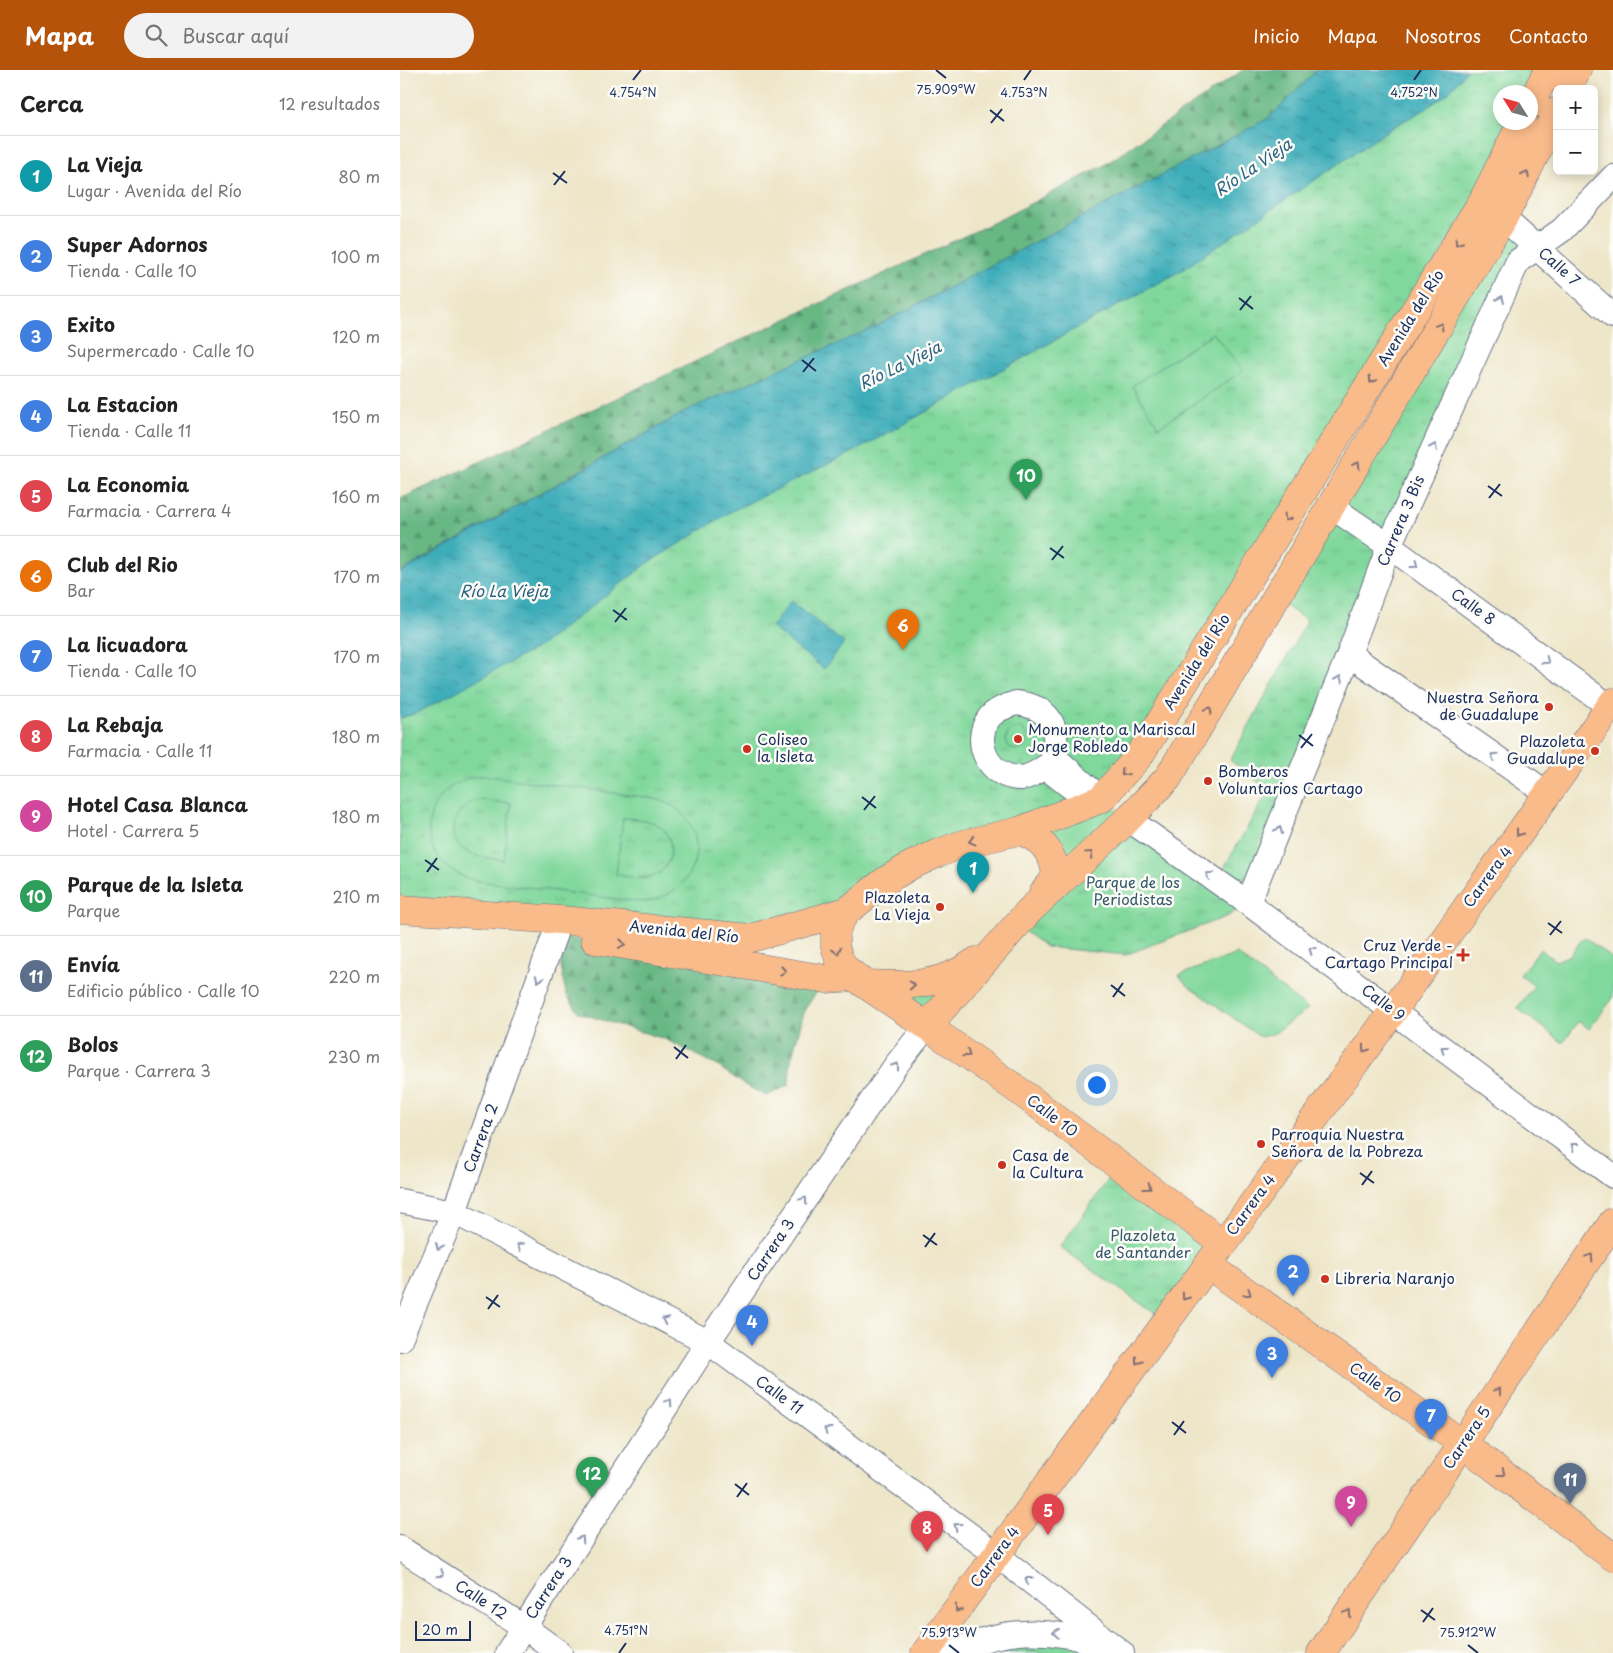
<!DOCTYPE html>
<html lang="es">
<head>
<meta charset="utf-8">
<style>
  :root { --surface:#fff; --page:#f2f2f2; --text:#222; --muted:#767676; --line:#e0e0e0; --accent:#b45309 }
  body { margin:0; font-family:"Playpen Sans",sans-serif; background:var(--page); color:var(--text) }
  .controls { position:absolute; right:15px; top:15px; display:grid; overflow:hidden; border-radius:8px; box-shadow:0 2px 12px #0003 }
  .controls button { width:45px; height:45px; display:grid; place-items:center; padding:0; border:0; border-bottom:1px solid var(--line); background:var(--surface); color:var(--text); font:25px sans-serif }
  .compass { position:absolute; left:1093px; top:15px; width:45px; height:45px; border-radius:50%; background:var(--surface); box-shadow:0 2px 12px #0003; rotate:307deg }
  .scale { position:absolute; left:15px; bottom:12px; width:56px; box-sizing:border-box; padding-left:5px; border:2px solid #1b2f5e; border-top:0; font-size:14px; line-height:18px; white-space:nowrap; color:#1b2f5e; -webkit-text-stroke:4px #fdfcf7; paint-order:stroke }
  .you { position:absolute; left:696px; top:1014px; width:18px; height:18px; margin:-12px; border:4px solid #fff; border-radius:50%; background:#1a73e8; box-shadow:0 0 0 8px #1a73e833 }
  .badge { display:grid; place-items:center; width:32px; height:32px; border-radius:50%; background:var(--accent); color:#fff; font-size:16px; font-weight:700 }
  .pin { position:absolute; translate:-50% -41px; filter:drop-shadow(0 1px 2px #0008) }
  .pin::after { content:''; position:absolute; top:26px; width:18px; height:15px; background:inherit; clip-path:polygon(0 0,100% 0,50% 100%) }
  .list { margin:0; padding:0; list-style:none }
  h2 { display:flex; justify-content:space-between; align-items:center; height:65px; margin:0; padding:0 20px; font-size:21px }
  h2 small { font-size:16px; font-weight:400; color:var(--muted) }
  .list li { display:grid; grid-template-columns:32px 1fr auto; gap:15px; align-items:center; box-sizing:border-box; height:80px; padding:0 20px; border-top:1px solid var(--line) }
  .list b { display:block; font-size:19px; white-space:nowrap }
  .list p { margin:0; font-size:16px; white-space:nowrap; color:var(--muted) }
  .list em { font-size:16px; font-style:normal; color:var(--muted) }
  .icon { flex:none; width:28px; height:28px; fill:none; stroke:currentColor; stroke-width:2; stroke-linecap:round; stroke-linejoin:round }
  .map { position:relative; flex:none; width:1213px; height:1583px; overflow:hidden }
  header { display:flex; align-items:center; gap:30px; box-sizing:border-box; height:70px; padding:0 25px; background:var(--accent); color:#fff }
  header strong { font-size:24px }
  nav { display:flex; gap:28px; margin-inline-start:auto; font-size:18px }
  .search { width:350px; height:45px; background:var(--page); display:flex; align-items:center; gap:12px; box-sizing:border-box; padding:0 18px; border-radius:28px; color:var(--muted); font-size:19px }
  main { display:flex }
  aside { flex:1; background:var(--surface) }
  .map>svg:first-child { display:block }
  .forest { fill:url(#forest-firs); stroke:#427471 }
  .park { fill:url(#park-tufts); stroke:#4e847d }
  .garden { fill:#81d89c; stroke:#4e847d; fill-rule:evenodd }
  .water { fill:url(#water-ripples); stroke:#2c6e8c }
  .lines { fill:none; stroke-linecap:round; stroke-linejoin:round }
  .minor-casing { stroke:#656f83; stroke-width:26 }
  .major-casing { stroke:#656f83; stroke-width:29 }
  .minor { stroke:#fff; stroke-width:24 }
  .major { stroke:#fabb8b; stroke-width:28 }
  .oneway { stroke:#7f6e72 }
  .oneway2 { stroke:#8d97ae }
  .ticks { fill:none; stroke:#1b2f5e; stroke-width:2 }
  .poi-dot { fill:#c8321e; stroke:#fdfcf7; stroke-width:2 }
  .labels { text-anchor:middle; stroke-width:5; stroke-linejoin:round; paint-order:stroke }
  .street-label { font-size:15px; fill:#1b2f5e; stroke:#fdfcf7 }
  .poi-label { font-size:15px; fill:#1b2f5e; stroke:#fdfcf7; text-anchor:start }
  .park-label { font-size:15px; fill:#34596e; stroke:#fdfcf7 }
  .water-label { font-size:16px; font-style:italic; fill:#296182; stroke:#fdfcf7 }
  .ticks-label { font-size:12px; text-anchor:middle; fill:#1b2f5e; stroke:#fdfcf7; stroke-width:5; stroke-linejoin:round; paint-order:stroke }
</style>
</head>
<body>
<header>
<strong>Mapa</strong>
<div class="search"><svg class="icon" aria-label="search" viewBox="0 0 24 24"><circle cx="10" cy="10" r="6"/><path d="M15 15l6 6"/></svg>Buscar aquí</div>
<nav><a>Inicio</a><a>Mapa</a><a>Nosotros</a><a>Contacto</a></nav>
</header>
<main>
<aside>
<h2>Cerca<small>12 resultados</small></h2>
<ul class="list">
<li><span class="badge" style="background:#0f9aa8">1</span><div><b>La Vieja</b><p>Lugar · Avenida del Río</p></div><em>80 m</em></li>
<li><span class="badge" style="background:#3f7fe0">2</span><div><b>Super Adornos</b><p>Tienda · Calle 10</p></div><em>100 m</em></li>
<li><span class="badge" style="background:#3f7fe0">3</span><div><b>Exito</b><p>Supermercado · Calle 10</p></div><em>120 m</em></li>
<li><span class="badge" style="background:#3f7fe0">4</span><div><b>La Estacion</b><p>Tienda · Calle 11</p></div><em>150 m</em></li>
<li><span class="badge" style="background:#e0444e">5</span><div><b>La Economia</b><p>Farmacia · Carrera 4</p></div><em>160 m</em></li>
<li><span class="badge" style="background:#e8710a">6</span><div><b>Club del Rio</b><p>Bar</p></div><em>170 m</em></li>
<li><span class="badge" style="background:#3f7fe0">7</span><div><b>La licuadora</b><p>Tienda · Calle 10</p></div><em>170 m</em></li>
<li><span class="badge" style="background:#e0444e">8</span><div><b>La Rebaja</b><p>Farmacia · Calle 11</p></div><em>180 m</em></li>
<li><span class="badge" style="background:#d1479c">9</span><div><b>Hotel Casa Blanca</b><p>Hotel · Carrera 5</p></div><em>180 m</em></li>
<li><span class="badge" style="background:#2e9e5b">10</span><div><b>Parque de la Isleta</b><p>Parque</p></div><em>210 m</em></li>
<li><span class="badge" style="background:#5c6f8a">11</span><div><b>Envía</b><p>Edificio público · Calle 10</p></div><em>220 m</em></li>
<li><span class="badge" style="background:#2e9e5b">12</span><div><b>Bolos</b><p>Parque · Carrera 3</p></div><em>230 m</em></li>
</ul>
</aside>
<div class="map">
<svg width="1213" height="1583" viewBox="0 0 1213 1583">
  <defs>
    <pattern id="forest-firs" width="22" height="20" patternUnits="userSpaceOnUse" patternTransform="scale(1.25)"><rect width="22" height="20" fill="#68b884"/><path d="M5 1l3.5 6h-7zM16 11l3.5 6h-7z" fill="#55966f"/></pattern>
    <pattern id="park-tufts" width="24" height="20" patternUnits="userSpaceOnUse" patternTransform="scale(1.25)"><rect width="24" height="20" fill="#81d89c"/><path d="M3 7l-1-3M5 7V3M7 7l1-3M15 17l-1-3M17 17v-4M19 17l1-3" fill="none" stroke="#6fba89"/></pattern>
    <pattern id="water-ripples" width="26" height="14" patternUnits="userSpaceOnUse" patternTransform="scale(1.25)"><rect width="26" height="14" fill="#3dadb9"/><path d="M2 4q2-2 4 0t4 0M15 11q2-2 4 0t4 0" fill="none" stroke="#328d9a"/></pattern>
  </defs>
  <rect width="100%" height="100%" fill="#fdfcf7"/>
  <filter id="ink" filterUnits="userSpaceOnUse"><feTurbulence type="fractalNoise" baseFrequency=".02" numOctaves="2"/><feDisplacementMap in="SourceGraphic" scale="10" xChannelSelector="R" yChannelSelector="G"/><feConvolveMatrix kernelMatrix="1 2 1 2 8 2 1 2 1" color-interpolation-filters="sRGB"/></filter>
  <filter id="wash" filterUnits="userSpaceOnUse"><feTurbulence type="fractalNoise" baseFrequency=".0096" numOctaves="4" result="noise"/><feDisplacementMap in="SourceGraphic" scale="20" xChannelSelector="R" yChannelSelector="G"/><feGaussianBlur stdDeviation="1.12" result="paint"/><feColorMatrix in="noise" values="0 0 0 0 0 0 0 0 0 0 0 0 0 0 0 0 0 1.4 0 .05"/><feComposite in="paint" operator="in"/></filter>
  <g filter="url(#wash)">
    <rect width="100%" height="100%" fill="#eee6c9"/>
    <path class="forest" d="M843,0H917L869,48L475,257L290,339L0,502V429L599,150L703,96Z
      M155,864L190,873L426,909L405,939L390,994L389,1015L367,1026L348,1017L316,995L265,969L179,943L166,924Z"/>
    <path class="park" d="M1067,0H1148L1130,22H1100V52L1122,53L701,729L485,811L351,868L0,839V648L17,643L248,493L332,440L453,382L782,200L993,57L1022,41L1048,23Z
      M1104,147L1137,177L1118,191L861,805L838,810L823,799L869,720L830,690L907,551L876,529Z
      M728,749L848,833L828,846L725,885L646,877L616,855Z
      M718,1096L824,1174L767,1252L660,1177Z
      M610,1563L719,1583H552Z"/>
    <path class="garden" d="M813,263L843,301L759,357L732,316Z
      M606 669a11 11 0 1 1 22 0a11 11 0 1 1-22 0Z
      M76,706H89L251,728C259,730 268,732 276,738C317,771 291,830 240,832L79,811C14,799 12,721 76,706ZM79,730L111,733L104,790C91,788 76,788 65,781C42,766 55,735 79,730ZM223,748C233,749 245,749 254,753C277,763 276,796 254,806C243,811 227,806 216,805Z
      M701,729L728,749L527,956L500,916L544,909L651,814L634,767Z
      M1184,867L1213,889V928L1189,959L1179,951L1163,973L1117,938L1134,916L1120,905L1140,879L1156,891L1170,885Z
      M837,884L908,939L873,964L860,967L786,914L779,905Z"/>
    <path class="water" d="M917,0H1067L1048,23L1022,41L993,57L782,200L453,382L332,441L248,493L140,576L17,643L0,648V503L290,339L475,257L869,48Z
      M391,531L444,573L424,599L371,557Z"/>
  </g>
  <g filter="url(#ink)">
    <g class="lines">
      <defs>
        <path id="minor" d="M1090,136L1213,246
          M932,437L989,476L1213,639
          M949,584L1148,724
          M616,633C647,636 661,655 653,686L701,729L671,717L645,697C638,702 630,707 621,708C590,709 571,673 589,648C595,640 606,636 616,633Z
          M728,749L848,833L1213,1106
          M848,833L949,584L989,476L1118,191L1162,160L1213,107
          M0,1131L54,1142L308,1272L597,1485L722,1583
          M0,1269L54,1142L155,864
          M0,1478L124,1557L160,1583
          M107,1583L308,1272L496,995L527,956
          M552,1583C600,1557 653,1557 704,1576"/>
        <path id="major" d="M1168,19L1177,0
          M1130,35L1148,0
          M619,761C641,767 654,783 656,806L651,814L643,823
          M0,839L161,850L351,868L447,841L485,811L510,796L536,784L563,774L619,761L701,729L739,686L904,420L1083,130L1122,52
          M447,841L440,851L435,863V876L439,889L446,899L463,913L527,956L622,1023L824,1174
          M195,870L426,909L455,907
          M465,914C505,916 542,917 576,891
          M527,956L629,841L728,749L768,708L1104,147L1157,41
          M808,1195L1063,1374L1213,1487
          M525,1583L993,941L1213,632
          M921,1583L1213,1152"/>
      </defs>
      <use href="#minor" class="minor-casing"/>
      <use href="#major" class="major-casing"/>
      <use href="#minor" class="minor"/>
      <use href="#major" class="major"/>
    </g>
    <defs><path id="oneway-chevron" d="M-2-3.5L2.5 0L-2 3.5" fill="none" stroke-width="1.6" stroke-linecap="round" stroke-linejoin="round" transform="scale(1.25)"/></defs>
    <g class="oneway">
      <use href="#oneway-chevron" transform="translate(1126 104) rotate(-63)"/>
      <use href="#oneway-chevron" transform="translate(1058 172) rotate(122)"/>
      <use href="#oneway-chevron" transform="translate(1040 256) rotate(-59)"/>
      <use href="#oneway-chevron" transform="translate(972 310) rotate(122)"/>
      <use href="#oneway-chevron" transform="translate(957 395) rotate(-59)"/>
      <use href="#oneway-chevron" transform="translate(887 448) rotate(122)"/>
      <use href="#oneway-chevron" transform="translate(809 640) rotate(-59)"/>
      <use href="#oneway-chevron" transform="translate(724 703) rotate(131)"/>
      <use href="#oneway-chevron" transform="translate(1119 763) rotate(126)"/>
      <use href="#oneway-chevron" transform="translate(572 771) rotate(165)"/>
      <use href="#oneway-chevron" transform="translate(690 784) rotate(-42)"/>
      <use href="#oneway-chevron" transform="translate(222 874) rotate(9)"/>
      <use href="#oneway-chevron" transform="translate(437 881) rotate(76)"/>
      <use href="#oneway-chevron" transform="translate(383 901) rotate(10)"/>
      <use href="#oneway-chevron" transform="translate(512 915) rotate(-4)"/>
      <use href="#oneway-chevron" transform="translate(965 979) rotate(126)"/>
      <use href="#oneway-chevron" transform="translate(567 984) rotate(35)"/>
      <use href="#oneway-chevron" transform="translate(748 1117) rotate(36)"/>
      <use href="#oneway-chevron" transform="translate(1190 1187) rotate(-56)"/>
      <use href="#oneway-chevron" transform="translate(848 1223) rotate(35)"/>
      <use href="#oneway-chevron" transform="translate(785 1227) rotate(126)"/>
      <use href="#oneway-chevron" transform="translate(738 1291) rotate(126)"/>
      <use href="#oneway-chevron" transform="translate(1098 1321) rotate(-56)"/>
      <use href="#oneway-chevron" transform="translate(1102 1403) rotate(37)"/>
      <use href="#oneway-chevron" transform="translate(558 1539) rotate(126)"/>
      <use href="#oneway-chevron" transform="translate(948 1543) rotate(-56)"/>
    </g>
    <g class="oneway2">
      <use href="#oneway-chevron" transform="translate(1101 229) rotate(-66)"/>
      <use href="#oneway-chevron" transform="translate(1034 377) rotate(-66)"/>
      <use href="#oneway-chevron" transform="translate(1015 495) rotate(36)"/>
      <use href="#oneway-chevron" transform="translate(1146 591) rotate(36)"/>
      <use href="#oneway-chevron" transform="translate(939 609) rotate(-68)"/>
      <use href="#oneway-chevron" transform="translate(1094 686) rotate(-145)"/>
      <use href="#oneway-chevron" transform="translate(879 760) rotate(-68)"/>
      <use href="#oneway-chevron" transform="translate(809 805) rotate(-146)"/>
      <use href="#oneway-chevron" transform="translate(912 880) rotate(-143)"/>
      <use href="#oneway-chevron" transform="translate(139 909) rotate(110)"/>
      <use href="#oneway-chevron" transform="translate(1044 979) rotate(-143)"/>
      <use href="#oneway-chevron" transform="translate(496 996) rotate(-54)"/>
      <use href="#oneway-chevron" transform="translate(1174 1076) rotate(-143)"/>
      <use href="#oneway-chevron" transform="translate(404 1130) rotate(-56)"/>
      <use href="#oneway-chevron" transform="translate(120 1176) rotate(-153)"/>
      <use href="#oneway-chevron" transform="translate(39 1177) rotate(113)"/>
      <use href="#oneway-chevron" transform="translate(265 1250) rotate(-153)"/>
      <use href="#oneway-chevron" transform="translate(269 1332) rotate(-57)"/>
      <use href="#oneway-chevron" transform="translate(427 1360) rotate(-144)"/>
      <use href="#oneway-chevron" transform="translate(557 1456) rotate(-144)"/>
      <use href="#oneway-chevron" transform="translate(181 1469) rotate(-57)"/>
      <use href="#oneway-chevron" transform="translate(41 1504) rotate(33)"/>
      <use href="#oneway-chevron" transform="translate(628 1510) rotate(-142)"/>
      <use href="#oneway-chevron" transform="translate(656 1563) rotate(-174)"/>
    </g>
  </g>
  <path class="ticks" d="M536,0L546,8M233,10L241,0M624,10L631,0M1014,10L1021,0M590,40L604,51M591,53L602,39M153,103L167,113M154,115L165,101M839,228L853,239M840,240L851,226M402,290L416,301M403,302L414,288M1088,416L1102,426M1089,428L1100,414M650,478L664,488M652,490L663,476M213,540L227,550M215,552L226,538M899,665L913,676M901,678L912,664M462,727L476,738M464,740L475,726M25,790L39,800M27,802L37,788M1148,853L1162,863M1150,865L1161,851M711,915L725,926M713,927L723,913M274,977L288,988M276,989L286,975M960,1103L974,1113M962,1115L972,1101M523,1165L537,1175M525,1177L535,1163M86,1227L100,1237M88,1239L98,1225M772,1352L786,1363M774,1365L784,1351M335,1414L349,1425M337,1427L347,1413M1021,1540L1035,1550M1023,1552L1033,1538M549,1575L559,1583M1068,1575L1078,1583M219,1583L226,1573"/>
  <g class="poi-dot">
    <circle cx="1149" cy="637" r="5"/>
    <circle cx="618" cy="669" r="5"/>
    <circle cx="347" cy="679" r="5"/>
    <circle cx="1195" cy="681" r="5"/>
    <circle cx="808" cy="711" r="5"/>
    <circle cx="540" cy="837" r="5"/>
    <path d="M1060.5 877.5h5v5h5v5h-5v5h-5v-5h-5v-5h5z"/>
    <circle cx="861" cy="1074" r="5"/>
    <circle cx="602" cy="1095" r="5"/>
    <circle cx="925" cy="1209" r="5"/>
  </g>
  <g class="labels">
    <g class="street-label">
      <text transform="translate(1159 197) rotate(42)" y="5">Calle 7</text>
      <text transform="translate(1011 248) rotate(-58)" y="5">Avenida del Río</text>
      <text transform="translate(1001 451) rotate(-67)" y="5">Carrera 3 Bis</text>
      <text transform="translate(1073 537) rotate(36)" y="5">Calle 8</text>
      <text transform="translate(797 592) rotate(-58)" y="5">Avenida del Río</text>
      <text transform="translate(1088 807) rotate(-54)" y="5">Carrera 4</text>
      <text transform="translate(284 862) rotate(6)" y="5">Avenida del Río</text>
      <text transform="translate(983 933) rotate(37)" y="5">Calle 9</text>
      <text transform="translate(652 1046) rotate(37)" y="5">Calle 10</text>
      <text transform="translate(81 1068) rotate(-70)" y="5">Carrera 2</text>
      <text transform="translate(851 1135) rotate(-54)" y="5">Carrera 4</text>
      <text transform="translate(371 1180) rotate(-56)" y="5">Carrera 3</text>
      <text transform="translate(975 1313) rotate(35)" y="5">Calle 10</text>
      <text transform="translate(379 1325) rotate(36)" y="5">Calle 11</text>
      <text transform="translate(1067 1368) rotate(-56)" y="5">Carrera 5</text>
      <text transform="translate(595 1487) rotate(-54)" y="5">Carrera 4</text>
      <text transform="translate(149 1518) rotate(-57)" y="5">Carrera 3</text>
      <text transform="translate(81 1530) rotate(33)" y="5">Calle 12</text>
    </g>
    <g class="poi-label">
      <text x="1139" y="633" text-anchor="end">Nuestra Señora<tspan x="1139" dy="17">de Guadalupe</tspan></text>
      <text x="628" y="665">Monumento a Mariscal<tspan x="628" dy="17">Jorge Robledo</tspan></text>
      <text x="357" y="675">Coliseo<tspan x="357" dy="17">la Isleta</tspan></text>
      <text x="1185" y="677" text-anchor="end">Plazoleta<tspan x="1185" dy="17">Guadalupe</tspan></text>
      <text x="818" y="707">Bomberos<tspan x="818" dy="17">Voluntarios Cartago</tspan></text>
      <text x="530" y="833" text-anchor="end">Plazoleta<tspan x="530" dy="17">La Vieja</tspan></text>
      <text x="1053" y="881" text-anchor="end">Cruz Verde -<tspan x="1053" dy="17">Cartago Principal</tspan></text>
      <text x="871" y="1070">Parroquia Nuestra<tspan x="871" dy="17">Señora de la Pobreza</tspan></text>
      <text x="612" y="1091">Casa de<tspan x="612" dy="17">la Cultura</tspan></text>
      <text x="935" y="1214">Libreria Naranjo</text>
    </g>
    <g class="park-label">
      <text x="733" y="818">Parque de los<tspan x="733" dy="17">Periodistas</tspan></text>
      <text x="743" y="1171">Plazoleta<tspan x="743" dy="17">de Santander</tspan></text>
    </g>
    <g class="water-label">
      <text transform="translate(853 97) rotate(-34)" y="6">Río La Vieja</text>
      <text transform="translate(500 295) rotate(-26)" y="6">Río La Vieja</text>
      <text x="104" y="527">Río La Vieja</text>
    </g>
  </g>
  <g class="ticks-label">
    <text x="546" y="24">75.909°W</text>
    <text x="233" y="27">4.754°N</text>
    <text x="624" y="27">4.753°N</text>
    <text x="1014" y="27">4.752°N</text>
    <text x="226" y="1565">4.751°N</text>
    <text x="549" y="1567">75.913°W</text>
    <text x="1068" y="1567">75.912°W</text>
  </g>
</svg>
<div class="controls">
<button>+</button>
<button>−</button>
</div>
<svg class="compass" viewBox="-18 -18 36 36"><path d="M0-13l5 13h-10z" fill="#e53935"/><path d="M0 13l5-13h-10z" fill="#767676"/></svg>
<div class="scale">20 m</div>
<div class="you"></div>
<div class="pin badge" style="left:573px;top:823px;background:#0f9aa8">1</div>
<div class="pin badge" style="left:893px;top:1226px;background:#3f7fe0">2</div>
<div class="pin badge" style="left:872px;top:1308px;background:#3f7fe0">3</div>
<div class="pin badge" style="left:352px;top:1276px;background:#3f7fe0">4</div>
<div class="pin badge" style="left:648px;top:1465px;background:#e0444e">5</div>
<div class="pin badge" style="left:503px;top:580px;background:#e8710a">6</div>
<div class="pin badge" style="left:1031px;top:1370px;background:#3f7fe0">7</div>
<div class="pin badge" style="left:527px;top:1482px;background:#e0444e">8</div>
<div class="pin badge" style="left:951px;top:1457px;background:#d1479c">9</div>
<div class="pin badge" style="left:626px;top:430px;background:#2e9e5b">10</div>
<div class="pin badge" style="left:1170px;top:1434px;background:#5c6f8a">11</div>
<div class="pin badge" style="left:192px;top:1428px;background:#2e9e5b">12</div>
</div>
</main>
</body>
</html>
